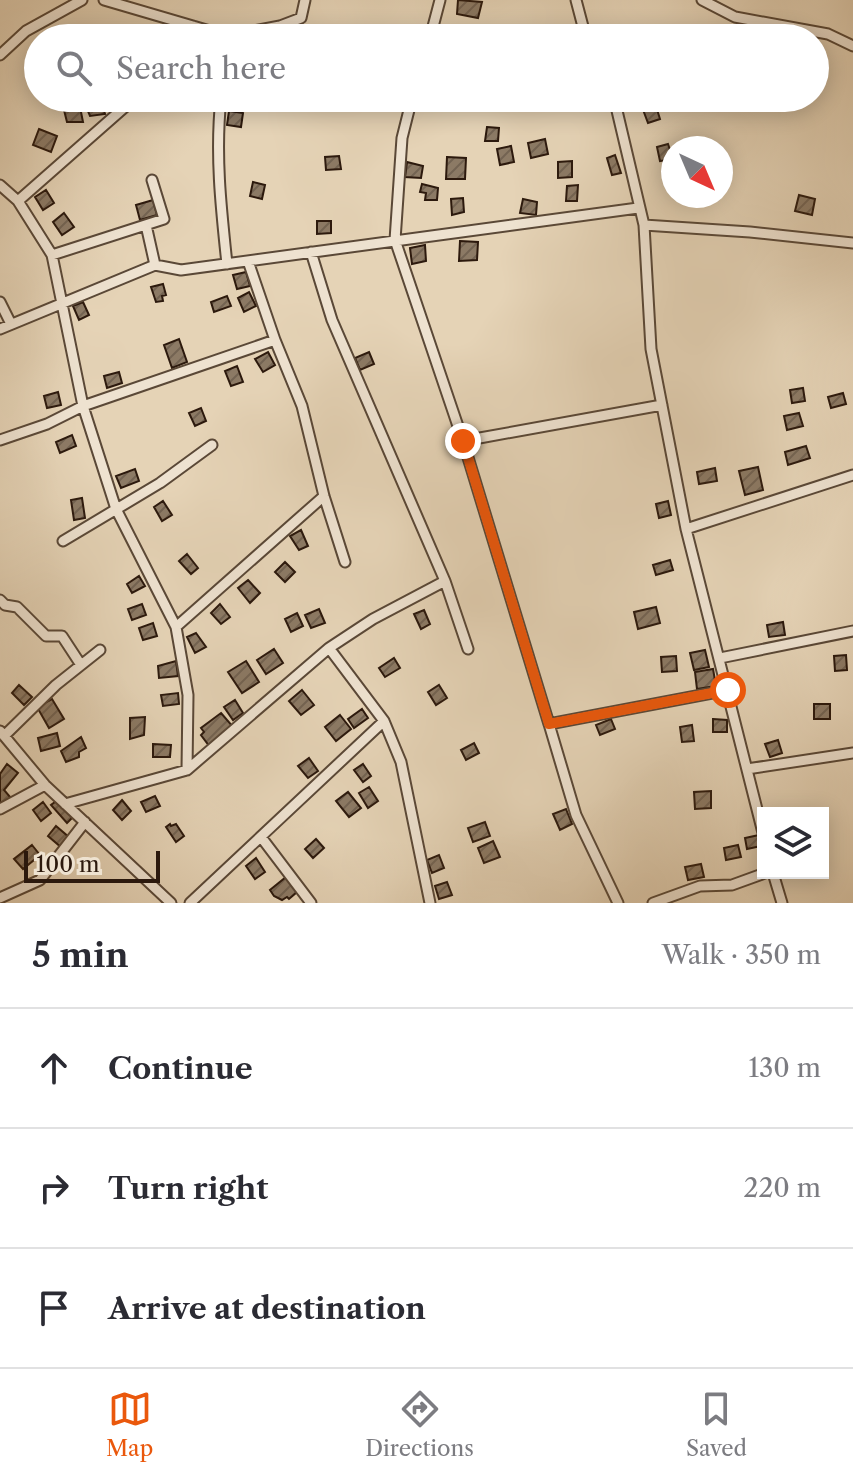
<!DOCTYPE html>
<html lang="en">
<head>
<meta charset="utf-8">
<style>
  :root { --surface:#fff; --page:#f7f7f7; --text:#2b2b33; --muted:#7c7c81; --line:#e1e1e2; --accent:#ea580c }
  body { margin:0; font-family:"Libre Caslon Text",serif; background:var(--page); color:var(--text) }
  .controls { position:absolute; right:24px; bottom:24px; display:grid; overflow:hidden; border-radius:0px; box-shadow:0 4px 20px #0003 }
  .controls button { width:72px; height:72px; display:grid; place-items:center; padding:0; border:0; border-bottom:2px solid var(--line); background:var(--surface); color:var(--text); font:40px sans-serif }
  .compass { position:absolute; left:661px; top:136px; width:72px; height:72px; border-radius:50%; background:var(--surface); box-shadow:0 4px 20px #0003; rotate:136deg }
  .scale { position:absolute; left:24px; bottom:20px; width:136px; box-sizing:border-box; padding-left:8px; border:4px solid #2c190d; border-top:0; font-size:22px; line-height:28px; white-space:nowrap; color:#2c190d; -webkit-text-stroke:6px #eee2d0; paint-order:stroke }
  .stop { position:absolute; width:24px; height:24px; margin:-18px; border:6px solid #ea580c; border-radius:50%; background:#fff }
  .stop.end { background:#ea580c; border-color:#fff; box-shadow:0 2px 8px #0008 }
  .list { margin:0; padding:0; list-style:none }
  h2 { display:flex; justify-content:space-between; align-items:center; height:104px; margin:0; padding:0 32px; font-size:34px }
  h2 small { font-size:26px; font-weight:400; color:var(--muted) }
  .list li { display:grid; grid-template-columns:52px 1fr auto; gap:24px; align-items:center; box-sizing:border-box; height:120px; padding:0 32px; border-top:2px solid var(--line) }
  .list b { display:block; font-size:30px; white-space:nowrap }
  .list em { font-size:26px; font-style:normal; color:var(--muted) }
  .icon { flex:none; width:44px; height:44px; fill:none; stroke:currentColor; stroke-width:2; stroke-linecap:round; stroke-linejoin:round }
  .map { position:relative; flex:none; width:853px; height:903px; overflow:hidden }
  .search { position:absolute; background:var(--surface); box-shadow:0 4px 20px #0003; left:24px; right:24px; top:24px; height:88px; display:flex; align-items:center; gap:20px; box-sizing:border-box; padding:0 28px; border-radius:44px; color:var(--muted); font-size:30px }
  .sheet { height:464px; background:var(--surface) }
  nav { display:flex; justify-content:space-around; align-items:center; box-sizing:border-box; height:112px; border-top:2px solid var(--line); background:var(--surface); font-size:22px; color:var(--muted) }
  nav a { display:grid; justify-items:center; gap:4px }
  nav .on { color:var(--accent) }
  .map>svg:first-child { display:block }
  .building { fill:url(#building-hatch); stroke:#2c190d; stroke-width:2 }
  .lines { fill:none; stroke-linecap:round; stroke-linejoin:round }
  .minor-casing { stroke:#5a4837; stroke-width:13 }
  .minor { stroke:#eee2d0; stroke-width:9 }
  .route { stroke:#ea580c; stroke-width:10 }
</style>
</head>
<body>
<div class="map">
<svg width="853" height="903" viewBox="0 0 853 903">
  <defs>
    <pattern id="building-hatch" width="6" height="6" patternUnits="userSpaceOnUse" patternTransform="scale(2)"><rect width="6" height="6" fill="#8c7a65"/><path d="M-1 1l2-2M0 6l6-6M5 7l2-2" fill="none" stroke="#736352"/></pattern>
  </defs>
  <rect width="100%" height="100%" fill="#e5d3b6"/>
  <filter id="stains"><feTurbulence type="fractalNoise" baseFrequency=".0025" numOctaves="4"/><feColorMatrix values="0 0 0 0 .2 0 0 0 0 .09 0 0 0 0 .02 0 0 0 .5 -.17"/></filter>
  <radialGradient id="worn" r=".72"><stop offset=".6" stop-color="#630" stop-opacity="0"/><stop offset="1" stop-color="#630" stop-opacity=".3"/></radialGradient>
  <path class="building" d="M458,0L482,2L478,18L457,14Z
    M100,98L105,114L90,116L85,104Z
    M655,103L660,119L648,123L642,107Z
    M80,107L83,122H67L64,110Z
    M229,111L243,113L241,127L227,125Z
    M487,127L499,128L498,141H485Z
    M39,129L57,136L51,152L33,145Z
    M545,139L548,154L531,158L528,143Z
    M668,144L673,159L660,161L657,147Z
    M511,146L514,162L500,165L497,149Z
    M615,155L621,173L612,175L607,158Z
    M339,156L341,169L326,170L325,157Z
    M447,157L466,158L465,179H446Z
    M572,161V177L558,178V162Z
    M407,162L423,166L421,178L405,177Z
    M253,182L265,185L262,199L250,196Z
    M422,184L438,188L437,200H425L426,193L420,192Z
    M578,185L577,201H566L567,186Z
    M46,190L54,203L43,210L35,197Z
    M799,195L815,199L812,215L795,211Z
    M463,198L464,212L452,215L451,199Z
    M523,199L537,202L536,215L520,213Z
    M153,200L157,215L140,220L136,205Z
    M64,213L74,227L62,235L53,222Z
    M317,221H331V233L317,234Z
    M460,241L478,242L477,260L459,261Z
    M425,245L426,261L412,264L410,248Z
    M246,272L250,286L237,289L233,275Z
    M163,284L166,295L162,296L163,301L156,302L151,287Z
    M249,292L256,306L244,312L238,298Z
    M227,296L231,306L214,312L211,302Z
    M83,302L89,315L79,320L73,306Z
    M179,339L187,362L172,368L164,345Z
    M268,352L275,365L263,372L255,359Z
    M369,352L374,364L360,370L355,358Z
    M237,366L243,382L231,386L225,371Z
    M119,372L122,383L107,388L104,376Z
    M803,388L805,401L792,403L790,390Z
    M58,392L61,405L47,408L44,396Z
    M843,393L846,404L831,408L828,397Z
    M201,408L206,421L195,426L189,413Z
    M799,413L803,426L787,430L784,416Z
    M72,435L76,446L60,453L56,442Z
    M806,446L810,458L788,465L785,452Z
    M758,467L763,490L745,495L739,471Z
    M715,468L717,481L699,484L697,472Z
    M135,469L139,481L121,488L116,476Z
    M82,498L85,518L74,520L71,500Z
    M163,501L172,515L162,521L154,507Z
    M668,501L671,515L659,518L656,504Z
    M301,530L308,546L299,550L290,536Z
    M187,554L198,568L191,574L179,561Z
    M670,560L673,570L656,575L653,565Z
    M285,562L295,572L285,582L275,572Z
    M139,576L145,586L132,593L127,584Z
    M248,580L260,593L250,603L238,588Z
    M142,604L146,615L132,620L128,609Z
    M220,604L230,617L221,624L211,613Z
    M656,607L660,623L638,629L634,612Z
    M319,609L325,623L311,628L305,615Z
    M424,610L430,624L421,629L414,614Z
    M297,613L303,626L291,632L285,619Z
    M783,622L785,635L769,637L767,625Z
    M153,623L157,636L143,640L139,628Z
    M196,633L206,647L195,653L187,637Z
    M274,649L283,663L266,674L257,660Z
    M705,650L709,667L694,670L690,653Z
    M846,655L847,670L835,671L834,656Z
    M676,656L677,671L662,672L661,657Z
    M394,658L400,668L385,677L379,668Z
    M176,661L178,676L159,678L158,666Z
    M246,661L259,682L242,693L228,672Z
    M713,669L716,686L697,689L695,672Z
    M19,685L32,697L24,705L12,693Z
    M439,685L447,698L436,705L428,692Z
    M302,690L314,705L301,715L289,701Z
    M178,693L179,704L163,706L161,695Z
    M52,699L64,719L49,728L37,707Z
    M235,700L243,713L233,720L224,707Z
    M814,704H830V719H814Z
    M362,709L368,718L354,728L348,719Z
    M221,713L234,728L210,747L201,735L204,732L201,728Z
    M340,715L351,729L336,741L325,727Z
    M145,717L144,735L130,739V718Z
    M611,719L615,729L600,735L596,725Z
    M713,719L727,720V732H713Z
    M692,725L694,741L682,742L680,727Z
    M57,733L60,746L41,751L38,738Z
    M81,737L86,748L79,752V757L66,762L61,751Z
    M778,740L782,753L770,757L765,744Z
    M474,743L479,753L466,760L461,750Z
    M153,744L171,745L170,757H153Z
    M309,758L318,771L308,778L298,766Z
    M7,764L18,773L4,790L11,798L0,806V774Z
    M363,764L371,776L363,782L354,770Z
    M369,787L378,801L368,808L359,793Z
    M711,791V808L695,809L694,792Z
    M348,792L361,808L349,817L336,801Z
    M155,796L160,806L146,812L141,802Z
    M59,799L74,816L67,823L51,805Z
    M122,800L131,811L122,820L113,810Z
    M43,802L51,813L41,821L33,810Z
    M566,809L572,824L560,830L553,814Z
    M485,822L490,836L473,842L468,828Z
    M170,824L171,826L176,824L184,836L176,842L166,827Z
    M56,826L70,838L62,848L48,836Z
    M759,835L761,846L747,849L745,838Z
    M316,839L324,848L313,858L305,849Z
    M493,841L500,857L484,863L478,848Z
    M32,845L40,855L23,869L14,859Z
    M738,845L741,857L726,860L724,848Z
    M439,855L444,868L432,873L427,860Z
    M256,858L265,872L255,879L246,866Z
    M701,864L704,877L688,880L685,867Z
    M286,877L297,892L289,899L287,897L282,900L274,896L270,890Z
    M447,882L452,895L439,899L435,886Z"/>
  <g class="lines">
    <defs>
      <path id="minor" d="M104,0L227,36L280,26L301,18L305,0
        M576,0L586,38
        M702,0L735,17L828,34L853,46
        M188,38L193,26
        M430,38L440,0
        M0,55L26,31L82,0
        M221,98C215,154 221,208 227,264
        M412,98L402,138L395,240L463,441L549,724L728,690
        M614,98L644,225L651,349L686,529L763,833
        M0,185L18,201L52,255L83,406L116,509L176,627L188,695L187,770
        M18,201L135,98
        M146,225L155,265
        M644,225L750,232L853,243
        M311,252L332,320L445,581L468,649
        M52,255L164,219L152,180
        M248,261L275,340
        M0,302L11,324
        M0,329L155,265L181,270L638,208
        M0,440L47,424L83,406L275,340L302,406L324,496L345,562
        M463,441L662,405
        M686,529L853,475
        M63,541L160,483L212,445
        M0,600L5,605L17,607L46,636H62L81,665
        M176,627L324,496
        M329,648L384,721L401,762L430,903
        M720,658L853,631
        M549,724L576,815L618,903
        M0,731L45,785L171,903
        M4,736L56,685L100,650
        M747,769L853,753
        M65,804L187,770L329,648L373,619L445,581
        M0,809L45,785
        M261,837L311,903
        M773,873L782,903
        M0,898L40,880L85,822
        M190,903L384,721
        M653,903L700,886L732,885L765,873"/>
    </defs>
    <use href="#minor" class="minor-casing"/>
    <use href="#minor" class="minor"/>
  </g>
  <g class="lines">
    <path class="route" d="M463,441L549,724L728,690"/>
  </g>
  <rect width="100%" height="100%" filter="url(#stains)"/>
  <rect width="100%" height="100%" fill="url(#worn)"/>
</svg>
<div class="controls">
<button><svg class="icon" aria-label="layers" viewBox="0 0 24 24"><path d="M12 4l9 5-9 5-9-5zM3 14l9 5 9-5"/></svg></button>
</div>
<svg class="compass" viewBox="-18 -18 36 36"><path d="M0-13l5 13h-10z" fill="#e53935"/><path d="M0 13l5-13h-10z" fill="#7c7c81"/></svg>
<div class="scale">100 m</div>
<div class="stop" style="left:728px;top:690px"></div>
<div class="stop end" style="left:463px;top:441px"></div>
<div class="search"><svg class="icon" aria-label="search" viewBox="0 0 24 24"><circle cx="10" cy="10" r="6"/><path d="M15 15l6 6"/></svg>Search here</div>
</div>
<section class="sheet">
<h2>5 min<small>Walk · 350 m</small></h2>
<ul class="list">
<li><svg class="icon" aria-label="ahead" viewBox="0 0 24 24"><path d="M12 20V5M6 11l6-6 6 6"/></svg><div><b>Continue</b></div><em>130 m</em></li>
<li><svg class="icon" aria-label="right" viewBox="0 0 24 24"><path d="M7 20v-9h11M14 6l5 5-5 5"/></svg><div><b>Turn right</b></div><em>220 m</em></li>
<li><svg class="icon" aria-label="arrive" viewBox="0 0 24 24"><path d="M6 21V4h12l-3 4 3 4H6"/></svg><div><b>Arrive at destination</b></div></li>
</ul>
</section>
<nav>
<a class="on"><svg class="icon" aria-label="map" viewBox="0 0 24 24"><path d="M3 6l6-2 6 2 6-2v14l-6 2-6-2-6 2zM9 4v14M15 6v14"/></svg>Map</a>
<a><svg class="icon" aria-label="directions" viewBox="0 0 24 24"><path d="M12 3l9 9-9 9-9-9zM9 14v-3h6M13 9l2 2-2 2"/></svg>Directions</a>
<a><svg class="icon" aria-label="saved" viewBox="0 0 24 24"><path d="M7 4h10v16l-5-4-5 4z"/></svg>Saved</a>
</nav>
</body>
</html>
